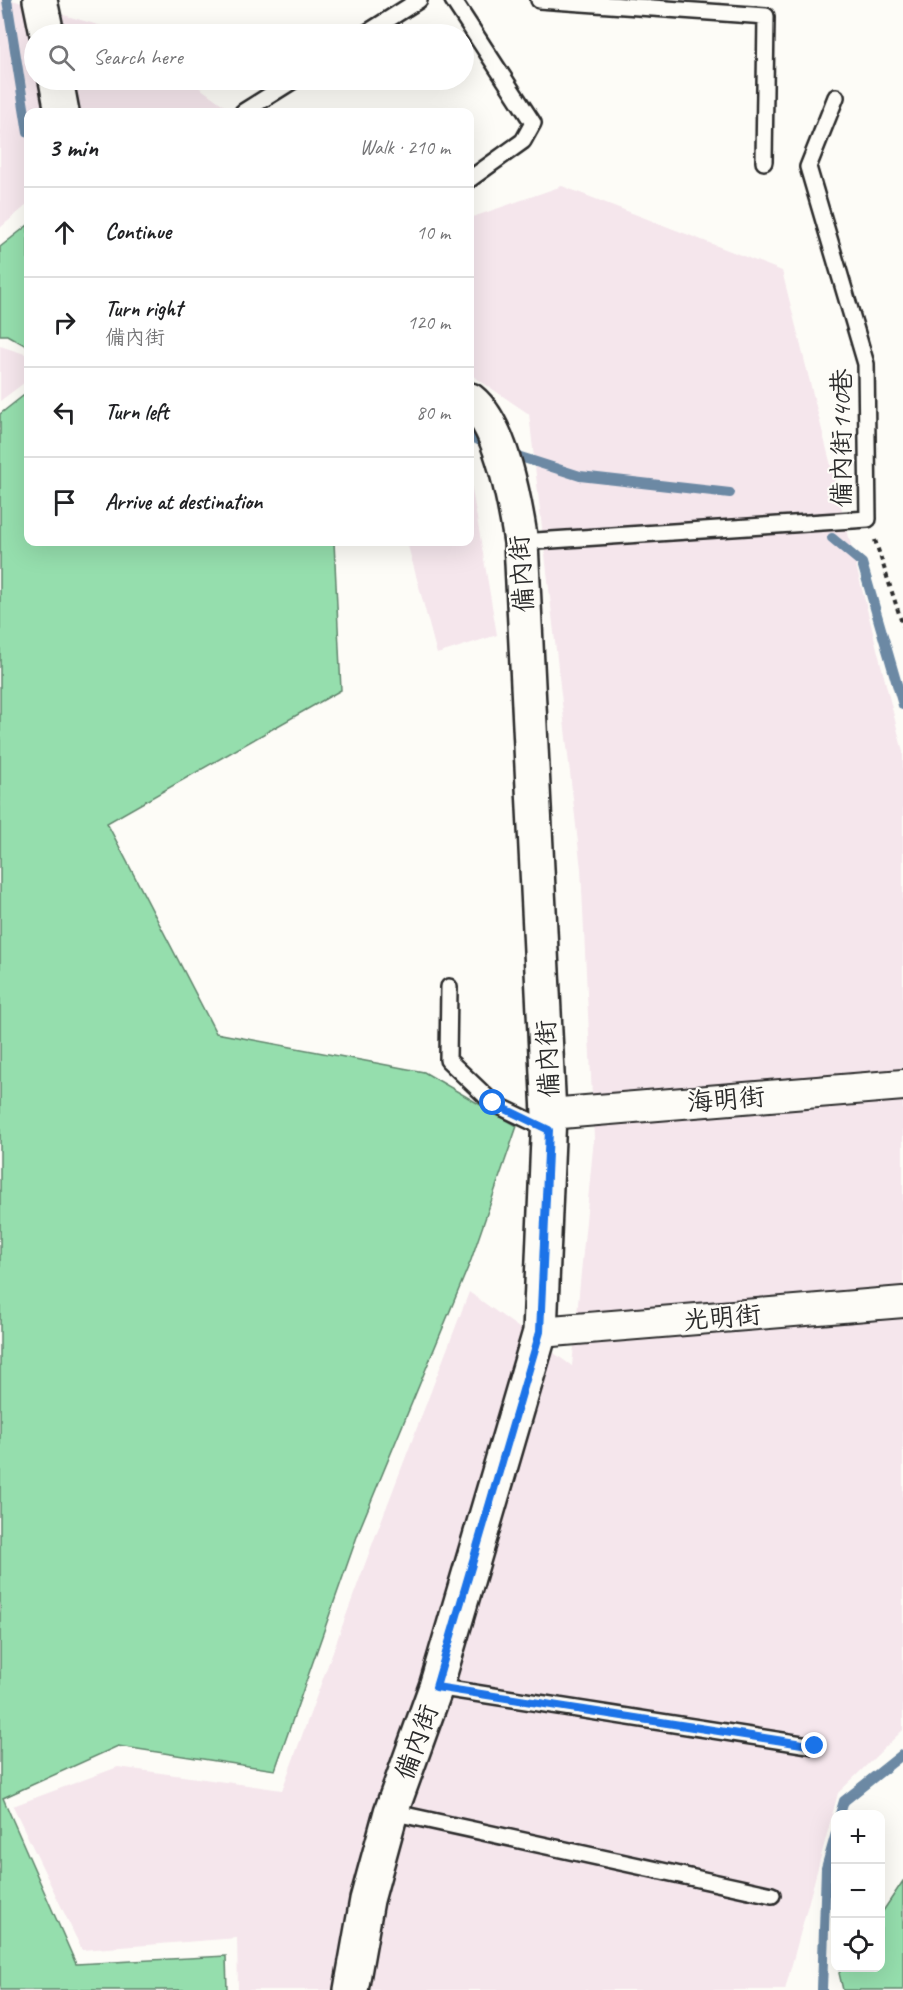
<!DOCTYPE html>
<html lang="en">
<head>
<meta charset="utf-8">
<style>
  :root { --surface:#fff; --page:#f6f6f6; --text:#202124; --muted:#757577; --line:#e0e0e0 }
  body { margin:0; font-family:Caveat,"LXGW WenKai TC",sans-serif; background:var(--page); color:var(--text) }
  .controls { position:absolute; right:18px; bottom:18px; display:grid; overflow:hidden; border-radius:12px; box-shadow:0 6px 24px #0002 }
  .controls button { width:54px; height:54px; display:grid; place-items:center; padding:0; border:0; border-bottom:2px solid var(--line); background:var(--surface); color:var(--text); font:30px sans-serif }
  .stop { position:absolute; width:18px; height:18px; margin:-14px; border:4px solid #1a73e8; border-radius:50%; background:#fff }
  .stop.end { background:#1a73e8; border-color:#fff; box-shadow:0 2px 6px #0008 }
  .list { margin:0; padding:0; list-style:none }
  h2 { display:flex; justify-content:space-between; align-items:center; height:78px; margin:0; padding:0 24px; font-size:26px }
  h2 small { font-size:20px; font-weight:400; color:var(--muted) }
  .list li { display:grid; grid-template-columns:39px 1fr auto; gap:18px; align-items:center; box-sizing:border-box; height:90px; padding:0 24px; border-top:2px solid var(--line) }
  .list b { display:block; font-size:22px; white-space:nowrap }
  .list p { margin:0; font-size:20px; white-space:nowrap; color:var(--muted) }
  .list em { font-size:20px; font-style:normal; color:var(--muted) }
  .icon { flex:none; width:33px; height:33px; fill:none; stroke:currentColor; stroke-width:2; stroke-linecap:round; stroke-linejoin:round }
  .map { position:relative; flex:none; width:903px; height:1990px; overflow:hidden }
  .search { position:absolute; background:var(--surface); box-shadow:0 6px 24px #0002; left:24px; top:24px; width:450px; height:66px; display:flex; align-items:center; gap:15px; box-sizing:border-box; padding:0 21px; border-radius:33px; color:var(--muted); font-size:22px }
  .panel { position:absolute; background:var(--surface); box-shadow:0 6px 24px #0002; left:24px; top:108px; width:450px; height:438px; border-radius:12px }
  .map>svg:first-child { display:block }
  .built { fill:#f5e6ec }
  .green { fill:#95dead; stroke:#60846c; stroke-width:1.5 }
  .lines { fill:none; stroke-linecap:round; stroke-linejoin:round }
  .stream { stroke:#6c89a4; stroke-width:10 }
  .service-casing { stroke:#2b2b2b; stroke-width:20 }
  .minor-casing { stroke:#2b2b2b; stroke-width:34 }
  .tertiary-casing { stroke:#2b2b2b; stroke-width:38 }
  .path { stroke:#2b2b2b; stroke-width:4; stroke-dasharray:4.5 4.5; stroke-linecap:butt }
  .service { stroke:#fdfcf7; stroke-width:15 }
  .minor { stroke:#fdfcf7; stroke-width:30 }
  .tertiary { stroke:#fdfcf7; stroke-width:33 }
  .route { stroke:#1a73e8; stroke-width:8 }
  .labels { text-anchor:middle; stroke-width:4.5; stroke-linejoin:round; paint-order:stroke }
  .street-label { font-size:26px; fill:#2b2b2b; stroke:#fdfcf7 }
</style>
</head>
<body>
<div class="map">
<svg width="903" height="1990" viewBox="0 0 903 1990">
  <rect width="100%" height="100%" fill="#fdfcf7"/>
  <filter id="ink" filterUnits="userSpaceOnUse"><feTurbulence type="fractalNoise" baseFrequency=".0167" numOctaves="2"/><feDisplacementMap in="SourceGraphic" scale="12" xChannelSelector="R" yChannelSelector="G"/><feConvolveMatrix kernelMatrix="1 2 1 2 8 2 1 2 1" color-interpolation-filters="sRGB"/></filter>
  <g filter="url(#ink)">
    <path class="built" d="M0,0H12L129,34H34V80H189L233,112H28V204L0,228Z
      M562,186L782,271L903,752V1730L838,1793L785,1990H238L237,1938L82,1950L13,1806L118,1767L282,1790L372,1545L469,1292L572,1366L594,1138L581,869L529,414L470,374V218Z
      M0,346L28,355V380L0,401Z
      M470,478L497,635L437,654L407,542H470Z"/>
    <path class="green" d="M28,225V347L7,335H0V247Z
      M28,392V542H334L341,690L107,823L216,1033L424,1072L517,1126L471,1260L360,1528L275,1770L118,1746L3,1798L76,1964L226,1956L227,1990H0V414Z
      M903,1881V1990H843L839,1973L843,1968H880L881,1914Z"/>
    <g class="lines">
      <path class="stream" d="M7,0L28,133
        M470,436L491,446
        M508,453L580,476L730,493
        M832,538L862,563L903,705
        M840,1814L844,1801L903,1754
        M822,1990L826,1868L836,1833"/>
      <defs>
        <path id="service" d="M453,0L533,123L523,141L470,179
          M539,0L766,16L764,162
          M365,34L419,0
          M243,112L294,80
          M521,542L868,519L866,364L808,167L836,97
          M449,987L448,1060L493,1103L549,1130
          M436,1687L815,1746
          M391,1812L772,1895"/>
        <path id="minor" d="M549,1114L903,1085
          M540,1332L903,1302"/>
        <path id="tertiary" d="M40,0L47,34
          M56,80L62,112
          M351,1990L367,1900L391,1812L436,1687L540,1332L549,1114L521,542C515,503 502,425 470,400"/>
      </defs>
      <use href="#service" class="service-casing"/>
      <use href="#minor" class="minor-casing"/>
      <use href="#tertiary" class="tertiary-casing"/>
      <path class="path" d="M875,540L903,626"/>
      <use href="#service" class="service"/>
      <use href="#minor" class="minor"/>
      <use href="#tertiary" class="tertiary"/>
    </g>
  </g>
  <g class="lines" filter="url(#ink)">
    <path class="route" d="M493,1103L549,1130L540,1332L436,1687L815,1746"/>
  </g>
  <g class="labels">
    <g class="street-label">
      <text transform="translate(841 438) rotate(-90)" y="9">備內街140巷</text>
      <text transform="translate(521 574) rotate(-94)" y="9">備內街</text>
      <text transform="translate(547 1059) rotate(-93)" y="9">備內街</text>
      <text transform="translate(726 1099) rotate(-5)" y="9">海明街</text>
      <text transform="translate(722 1317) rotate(-5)" y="9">光明街</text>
      <text transform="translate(416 1742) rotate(-70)" y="9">備內街</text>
    </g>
  </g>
</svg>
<div class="controls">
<button>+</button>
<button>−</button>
<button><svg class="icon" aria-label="locate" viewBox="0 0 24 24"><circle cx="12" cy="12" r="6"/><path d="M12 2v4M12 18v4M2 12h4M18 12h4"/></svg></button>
</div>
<div class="stop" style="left:493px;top:1103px"></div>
<div class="stop end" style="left:815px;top:1746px"></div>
<div class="search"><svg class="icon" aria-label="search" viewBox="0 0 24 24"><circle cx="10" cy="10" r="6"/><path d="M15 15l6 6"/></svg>Search here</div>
<section class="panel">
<h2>3 min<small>Walk · 210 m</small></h2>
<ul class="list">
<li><svg class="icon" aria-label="ahead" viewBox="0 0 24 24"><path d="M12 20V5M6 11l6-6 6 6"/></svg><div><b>Continue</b></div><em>10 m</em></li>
<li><svg class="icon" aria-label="right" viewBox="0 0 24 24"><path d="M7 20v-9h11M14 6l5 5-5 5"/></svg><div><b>Turn right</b><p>備內街</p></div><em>120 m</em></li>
<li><svg class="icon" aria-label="left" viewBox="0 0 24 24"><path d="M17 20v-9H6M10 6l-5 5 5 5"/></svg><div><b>Turn left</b></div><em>80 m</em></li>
<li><svg class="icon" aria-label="arrive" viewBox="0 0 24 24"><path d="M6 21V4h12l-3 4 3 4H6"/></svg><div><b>Arrive at destination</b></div></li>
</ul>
</section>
</div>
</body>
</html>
